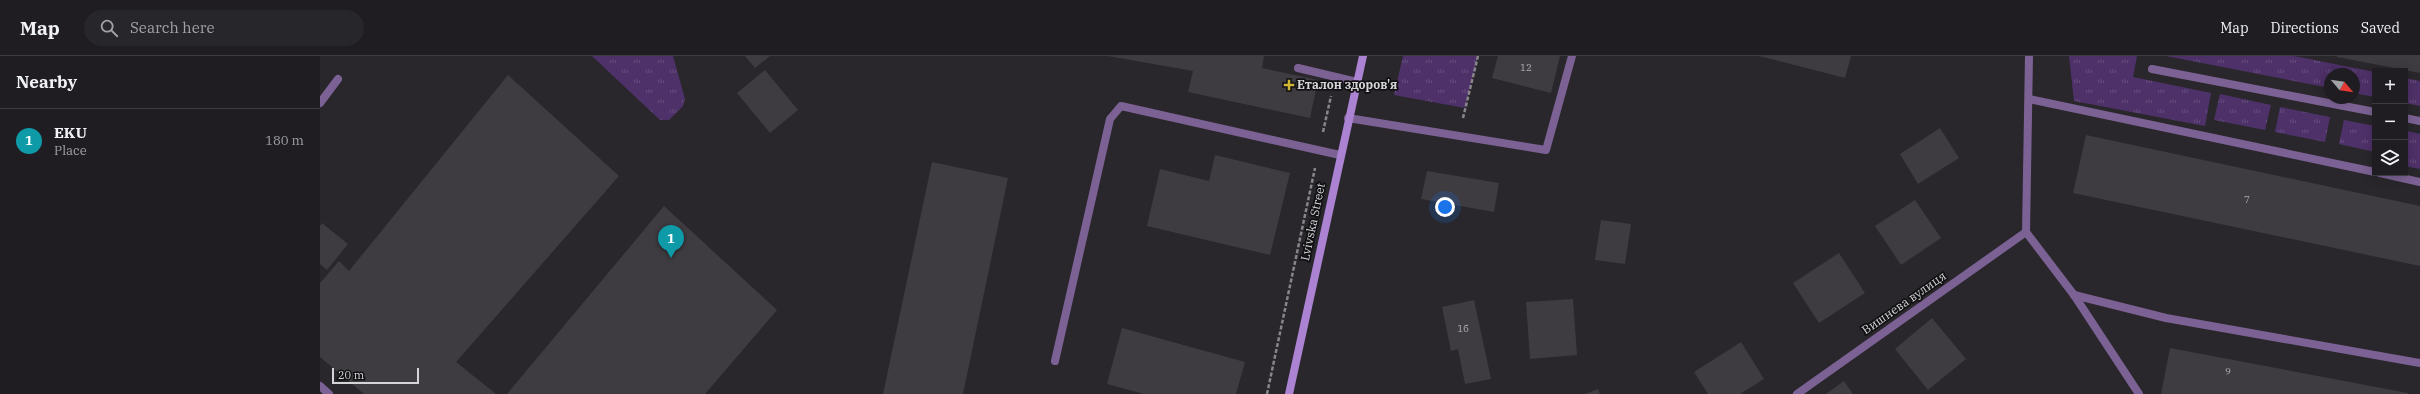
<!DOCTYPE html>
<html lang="en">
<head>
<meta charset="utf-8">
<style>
  :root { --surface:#1f1d21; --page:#27262a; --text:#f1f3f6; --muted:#a1a2a5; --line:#3c3b3f; --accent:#d1b736 }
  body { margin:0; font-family:"IBM Plex Serif",serif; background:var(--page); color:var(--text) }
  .controls { position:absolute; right:12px; top:12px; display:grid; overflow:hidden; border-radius:0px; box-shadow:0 2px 10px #0003 }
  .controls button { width:36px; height:36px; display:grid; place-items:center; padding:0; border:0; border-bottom:1px solid var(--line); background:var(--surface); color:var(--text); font:20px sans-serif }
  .compass { position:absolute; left:2004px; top:12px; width:36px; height:36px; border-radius:50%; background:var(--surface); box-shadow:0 2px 10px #0003; rotate:119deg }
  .scale { position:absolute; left:12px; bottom:10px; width:87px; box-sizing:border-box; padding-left:4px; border:2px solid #d5d4d7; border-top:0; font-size:11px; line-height:14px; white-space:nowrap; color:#d5d4d7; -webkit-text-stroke:3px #111013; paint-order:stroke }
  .you { position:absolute; left:1125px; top:151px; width:14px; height:14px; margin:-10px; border:3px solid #fff; border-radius:50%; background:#1a73e8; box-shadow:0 0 0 6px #1a73e833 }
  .badge { display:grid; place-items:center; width:26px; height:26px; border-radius:50%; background:var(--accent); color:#fff; font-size:13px; font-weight:700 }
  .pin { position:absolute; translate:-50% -33px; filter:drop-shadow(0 1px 2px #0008) }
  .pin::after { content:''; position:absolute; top:21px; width:14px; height:12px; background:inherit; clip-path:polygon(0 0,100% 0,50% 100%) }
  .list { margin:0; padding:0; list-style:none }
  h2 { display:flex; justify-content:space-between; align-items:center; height:52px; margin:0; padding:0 16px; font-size:17px }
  h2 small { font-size:13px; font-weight:400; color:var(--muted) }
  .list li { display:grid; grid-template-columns:26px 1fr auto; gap:12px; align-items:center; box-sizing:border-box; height:64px; padding:0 16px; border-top:1px solid var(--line) }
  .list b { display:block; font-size:15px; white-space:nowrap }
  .list p { margin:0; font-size:13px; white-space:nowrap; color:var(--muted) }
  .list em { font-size:13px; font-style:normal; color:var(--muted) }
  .icon { flex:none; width:22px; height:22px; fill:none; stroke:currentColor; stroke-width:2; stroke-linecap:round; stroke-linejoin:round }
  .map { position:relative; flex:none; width:2100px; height:338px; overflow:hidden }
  header { display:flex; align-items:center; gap:24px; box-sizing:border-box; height:56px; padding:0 20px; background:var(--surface); border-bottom:1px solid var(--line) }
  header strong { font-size:19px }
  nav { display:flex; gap:22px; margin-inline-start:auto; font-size:14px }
  .search { width:280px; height:36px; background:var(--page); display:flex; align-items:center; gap:10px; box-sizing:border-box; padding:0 14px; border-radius:22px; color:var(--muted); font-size:15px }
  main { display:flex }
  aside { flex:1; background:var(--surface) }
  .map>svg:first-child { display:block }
  .grass { fill:url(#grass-tufts) }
  .building { fill:#3e3b41 }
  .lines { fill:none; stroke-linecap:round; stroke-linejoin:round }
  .path { stroke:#87868a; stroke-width:2.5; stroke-dasharray:4 2; stroke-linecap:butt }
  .service { stroke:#7c6294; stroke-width:8 }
  .pedestrian { stroke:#7c6294; stroke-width:8 }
  .minor { stroke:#7c6294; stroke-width:8 }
  .secondary { stroke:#ac82d2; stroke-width:8 }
  .poi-dot { fill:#d1b736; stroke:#111013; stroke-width:1.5 }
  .labels { text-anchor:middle; stroke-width:3.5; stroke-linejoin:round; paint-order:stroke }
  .number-label { font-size:10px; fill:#afaeb2 }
  .poi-label { font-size:12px; font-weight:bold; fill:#d5d4d7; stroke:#111013; text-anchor:start }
  .street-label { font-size:12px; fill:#d5d4d7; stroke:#111013 }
</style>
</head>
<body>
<header>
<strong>Map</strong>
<div class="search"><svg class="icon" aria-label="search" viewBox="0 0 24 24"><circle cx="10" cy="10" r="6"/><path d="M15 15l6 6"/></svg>Search here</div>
<nav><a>Map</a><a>Directions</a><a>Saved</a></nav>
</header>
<main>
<aside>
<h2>Nearby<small></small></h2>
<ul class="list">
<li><span class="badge" style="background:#0f9aa8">1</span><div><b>EKU</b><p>Place</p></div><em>180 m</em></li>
</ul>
</aside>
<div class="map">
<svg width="2100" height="338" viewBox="0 0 2100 338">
  <defs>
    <pattern id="grass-tufts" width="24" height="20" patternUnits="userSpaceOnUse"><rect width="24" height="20" fill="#4f3169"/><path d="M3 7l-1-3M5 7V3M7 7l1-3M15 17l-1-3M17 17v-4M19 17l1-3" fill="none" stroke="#674e7e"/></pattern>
  </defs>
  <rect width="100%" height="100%" fill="#29272c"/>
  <path class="grass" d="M272,0H353L365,43L363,50L349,64H340Z
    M1083,0H1158L1145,52L1074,39Z
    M1749,0H1817L1813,21L1891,37L1885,70L1754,45Z
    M1846,0H1974L2055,16V41L2034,37V18H2010V32Z
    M2085,22L2100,25V50L2085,47Z
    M1900,38L1951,49L1945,74L1894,64Z
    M1960,51L2010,61L2005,86L1955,76Z
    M2024,64L2055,70V96L2019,88Z
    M2087,75L2100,78V113L2085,110Z"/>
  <path class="building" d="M425,0H450L435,12Z
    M788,0H944L942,12L998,24L990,62L868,36L873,15Z
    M1178,0H1240L1231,37L1172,22Z
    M1439,0H1531L1525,22Z
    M2017,0H2100V17L2017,1Z
    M445,14L478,54L450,77L417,37Z
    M188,19L299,120L136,306L176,338H44L0,301V227L19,205L29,215Z
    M1620,72L1639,102L1598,128L1580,98Z
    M1766,79L2100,150V210L1753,137Z
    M895,99L970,117L950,199L827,170L840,113L889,125Z
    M612,106L688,122L643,338H563Z
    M1107,115L1179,127L1174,156L1101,143Z
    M1595,144L1621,182L1581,209L1555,170Z
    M344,150L457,254L385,338H187Z
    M1281,164L1311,168L1305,208L1275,204Z
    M2,167L28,188L7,214L0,208V170Z
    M1519,197L1545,237L1499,267L1473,227Z
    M1253,243L1257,299L1210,303L1206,246Z
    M1154,244L1171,323L1145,328L1138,293L1131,295L1122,251Z
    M1612,262L1646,303L1608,334L1575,293Z
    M802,272L925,306L916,338H824L787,328Z
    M1421,286L1444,323L1420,338H1388L1374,316Z
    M1850,292L2088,337V338H1841Z
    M1524,325L1533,338H1506Z
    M1278,333L1280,338H1265Z"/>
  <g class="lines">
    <path class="path" d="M1143,62L1158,0
      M1003,76L1011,40
      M947,338L995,112"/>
    <path class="service" d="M978,12L1037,26
      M1832,13L2055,56
      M1709,43L2055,116
      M1028,62L1226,94L1252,0
      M2085,62L2100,65
      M2060,117L2100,126
      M1754,239L1846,262L2100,307
      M735,305L790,63L801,50L1020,99"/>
    <path class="pedestrian" d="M0,330L9,338"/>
    <path class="minor" d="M1709,0L1706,176L1754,239L1819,338
      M0,47L18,23
      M1477,338L1706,176"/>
    <path class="secondary" d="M969,338L1043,0"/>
  </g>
  <path class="poi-dot" d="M967 23h4v4h4v4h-4v4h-4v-4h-4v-4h4z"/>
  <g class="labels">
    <g class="number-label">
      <text x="1206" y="15">12</text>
      <text x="1927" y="147">7</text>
      <text x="1143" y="276">1б</text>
      <text x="1908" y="319">9</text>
    </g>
    <g class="poi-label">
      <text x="977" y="33">Еталон здоров'я</text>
    </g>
    <g class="street-label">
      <text transform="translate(993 166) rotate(-78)" y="4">Lvivska Street</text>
      <text transform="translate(1584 247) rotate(-35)" y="4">Вишнева вулиця</text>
    </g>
  </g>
</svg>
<div class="controls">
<button>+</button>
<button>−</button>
<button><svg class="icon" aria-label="layers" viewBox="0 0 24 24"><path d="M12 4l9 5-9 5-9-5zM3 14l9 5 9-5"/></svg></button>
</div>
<svg class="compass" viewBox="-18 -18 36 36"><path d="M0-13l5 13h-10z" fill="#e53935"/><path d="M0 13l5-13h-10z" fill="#a1a2a5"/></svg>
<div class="scale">20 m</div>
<div class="you"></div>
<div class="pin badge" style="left:351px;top:202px;background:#0f9aa8">1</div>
</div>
</main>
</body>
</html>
